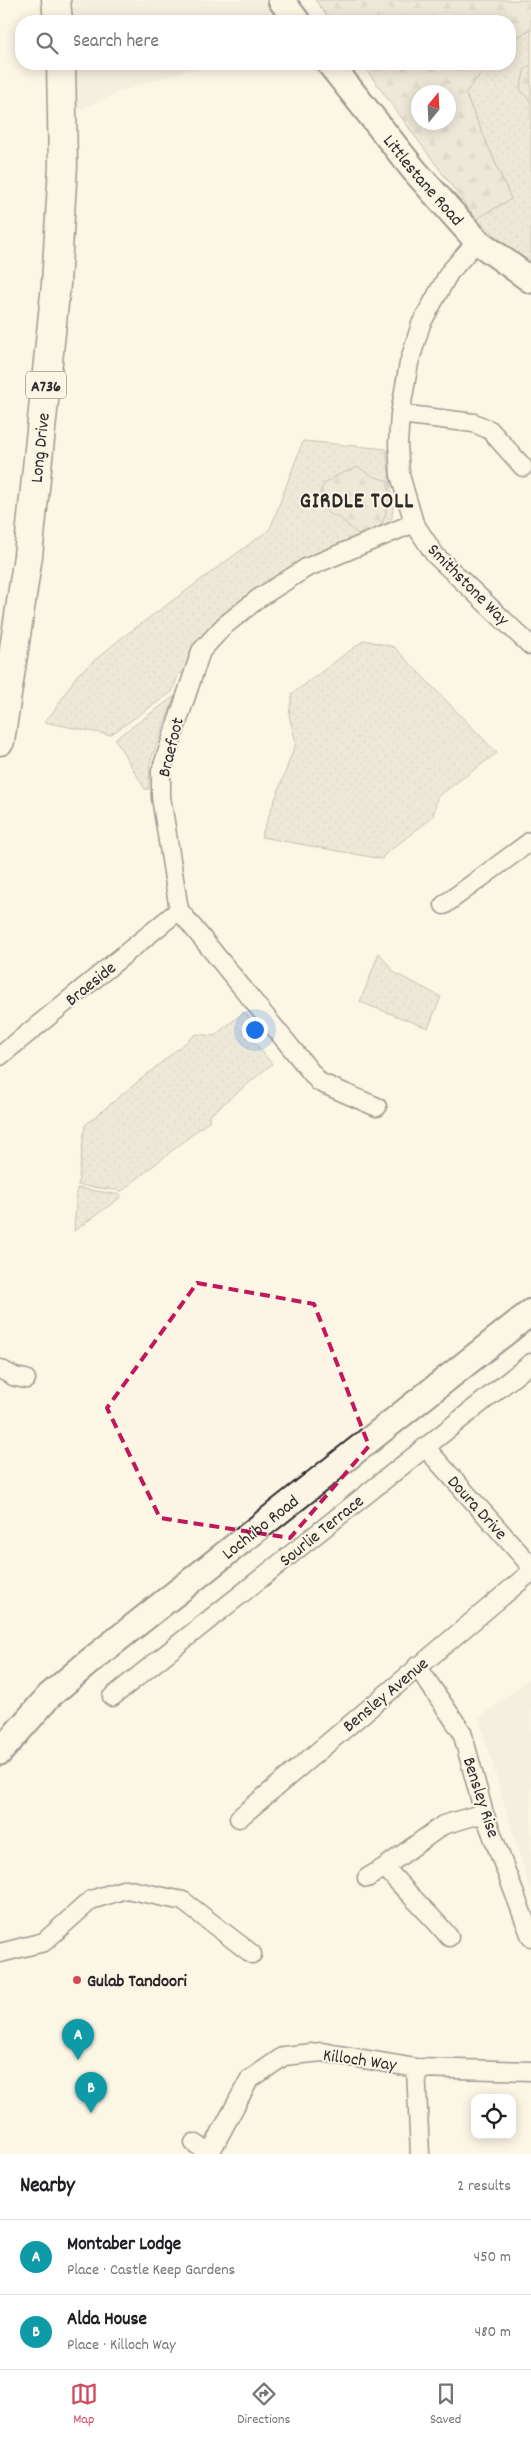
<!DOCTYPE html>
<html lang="en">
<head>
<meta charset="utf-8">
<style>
  :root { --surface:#fff; --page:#f6f6f6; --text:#202124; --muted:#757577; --line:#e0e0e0; --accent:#d1495b }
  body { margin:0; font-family:Dekko,sans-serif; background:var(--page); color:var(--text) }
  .controls { position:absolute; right:15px; bottom:15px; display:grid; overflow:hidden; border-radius:10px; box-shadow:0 2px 12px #0003 }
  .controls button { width:45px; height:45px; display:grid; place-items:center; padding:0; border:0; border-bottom:1px solid var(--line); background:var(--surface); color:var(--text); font:25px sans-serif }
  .compass { position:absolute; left:411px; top:85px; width:45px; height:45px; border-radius:50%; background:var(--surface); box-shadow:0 2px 12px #0003; rotate:18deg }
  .you { position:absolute; left:254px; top:1029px; width:18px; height:18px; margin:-12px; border:4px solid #fff; border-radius:50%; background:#1a73e8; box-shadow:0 0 0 8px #1a73e833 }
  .badge { display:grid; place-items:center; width:32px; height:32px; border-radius:50%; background:var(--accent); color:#fff; font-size:16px; font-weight:700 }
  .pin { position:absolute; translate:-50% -41px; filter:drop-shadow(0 1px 2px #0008) }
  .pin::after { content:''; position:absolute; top:26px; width:18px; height:15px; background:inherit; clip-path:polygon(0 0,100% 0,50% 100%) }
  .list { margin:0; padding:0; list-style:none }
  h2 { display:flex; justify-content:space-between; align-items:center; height:65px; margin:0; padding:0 20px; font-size:21px }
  h2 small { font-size:16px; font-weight:400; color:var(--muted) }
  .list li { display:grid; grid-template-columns:32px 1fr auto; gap:15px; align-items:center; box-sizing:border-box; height:75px; padding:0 20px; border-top:1px solid var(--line) }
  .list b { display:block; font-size:19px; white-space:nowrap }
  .list p { margin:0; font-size:16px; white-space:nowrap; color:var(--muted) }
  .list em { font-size:16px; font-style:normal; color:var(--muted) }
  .icon { flex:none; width:28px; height:28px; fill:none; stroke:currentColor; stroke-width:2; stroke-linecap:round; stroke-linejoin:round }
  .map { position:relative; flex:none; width:531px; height:2154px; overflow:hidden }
  .search { position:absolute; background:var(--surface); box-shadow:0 2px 12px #0003; left:15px; right:15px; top:15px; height:55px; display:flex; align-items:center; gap:12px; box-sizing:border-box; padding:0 18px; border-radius:20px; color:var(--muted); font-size:19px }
  .sheet { height:215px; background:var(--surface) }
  nav { display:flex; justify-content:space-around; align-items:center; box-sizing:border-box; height:70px; border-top:1px solid var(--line); background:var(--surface); font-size:14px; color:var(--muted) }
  nav a { display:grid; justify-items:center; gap:2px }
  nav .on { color:var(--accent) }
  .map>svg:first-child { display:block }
  .built { fill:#ece6d7 }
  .grass { fill:url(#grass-dots); stroke:#84827a }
  .forest { fill:url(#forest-firs); stroke:#84827a; fill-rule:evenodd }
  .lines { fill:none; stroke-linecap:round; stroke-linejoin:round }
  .street-casing { stroke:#2b2b2b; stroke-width:21 }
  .secondary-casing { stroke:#2b2b2b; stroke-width:29 }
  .primary-casing { stroke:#2b2b2b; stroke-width:31 }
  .street { stroke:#fcf5e5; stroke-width:18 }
  .secondary { stroke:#fcf5e5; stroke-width:25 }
  .primary { stroke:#fcf5e5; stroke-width:28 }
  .marked { fill:none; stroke:#c2185b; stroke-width:4; stroke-dasharray:10 6; stroke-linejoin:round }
  .poi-dot { fill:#d1495b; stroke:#fcf5e5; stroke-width:2 }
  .labels { text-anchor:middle; stroke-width:4; stroke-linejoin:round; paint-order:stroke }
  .shield { fill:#fcf5e5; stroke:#6a6863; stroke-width:1 }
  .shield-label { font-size:16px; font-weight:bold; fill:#2b2b2b }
  .street-label { font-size:18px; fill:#2b2b2b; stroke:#fcf5e5 }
  .poi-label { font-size:18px; font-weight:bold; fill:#2b2b2b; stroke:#fcf5e5; text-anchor:start }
  .district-label { font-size:22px; font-weight:bold; letter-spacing:1px; fill:#2b2b2b; stroke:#fcf5e5 }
</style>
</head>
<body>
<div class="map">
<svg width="531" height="2154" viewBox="0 0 531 2154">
  <defs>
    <pattern id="grass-dots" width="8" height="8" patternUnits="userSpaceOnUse" patternTransform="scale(1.25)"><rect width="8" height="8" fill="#ded8ca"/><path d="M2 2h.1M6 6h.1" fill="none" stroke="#bfbaae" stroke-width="1.8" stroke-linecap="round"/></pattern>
    <pattern id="forest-firs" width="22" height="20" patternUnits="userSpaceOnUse" patternTransform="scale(1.25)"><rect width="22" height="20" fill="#ded8ca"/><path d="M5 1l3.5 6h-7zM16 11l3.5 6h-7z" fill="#bfbaae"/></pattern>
  </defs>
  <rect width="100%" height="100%" fill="#fcf5e5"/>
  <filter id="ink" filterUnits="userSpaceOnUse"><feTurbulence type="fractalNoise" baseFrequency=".02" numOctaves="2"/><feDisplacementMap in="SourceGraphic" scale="10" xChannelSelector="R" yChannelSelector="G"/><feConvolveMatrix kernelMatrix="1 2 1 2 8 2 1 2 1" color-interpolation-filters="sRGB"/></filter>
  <g filter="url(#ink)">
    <path class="built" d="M73,0H269L284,21H74Z
      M74,64H207L124,90L72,113Z
      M531,1677V1893L479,1719Z"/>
    <path class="grass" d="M531,30V65L525,69L520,89L531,102V265L476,219L511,199L465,93L489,64H510V41Z
      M303,441L386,449L393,507L392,517L388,525L296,567L184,674L179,673L172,692L110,735L44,722L54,711L77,675L119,640L270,529Z
      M364,640L394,647L497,753L437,797L433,817L384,855L382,859L261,837L296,743L289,715L292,694Z
      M175,696L150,762L149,789H145L115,739Z
      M379,953L395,973L441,997L428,1028L360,1002Z
      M244,1012L255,1024L246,1032L272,1064L210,1115L209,1121L122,1191L78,1185L85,1125L196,1034L214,1036Z
      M77,1188L121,1195V1197L74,1231Z"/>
    <path class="forest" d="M315,0H531V30L510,41V21H331Z
      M362,64H489L465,93L511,199L476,219ZM448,92V122H418V92Z
      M531,65V102L520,89L525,69Z
      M358,467L372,476L388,481L389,503L386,505V514L379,529L369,534H358L339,517L329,514L324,508L320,492L324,484L338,475Z"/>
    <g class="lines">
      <defs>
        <path id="street" d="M477,241L449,273L421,324L409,363L400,414L398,444L400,475L414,523L435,555L531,646
          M400,414L474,423L490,430L523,467
          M444,905L531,841
          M0,1056L179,910
          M377,1107L319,1082L179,910L161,797V771L201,651L224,626L259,598L306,568L414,523
          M0,1369L15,1377L26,1379
          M425,1447L531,1566
          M417,1666L462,1732L484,1813L531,1937
          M112,1697L531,1363
          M239,1818L531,1572
          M367,1878L385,1867
          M449,1937C429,1912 405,1892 385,1867L443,1825L484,1813
          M0,1953L44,1942L91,1900L126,1889L183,1901L252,1954
          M416,2068L420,2154
          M194,2143L212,2154
          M210,2153L249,2080L284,2056L322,2052L416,2068L531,2071"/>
        <g id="secondary">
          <path d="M281,0L297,21"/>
          <path id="s1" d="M330,64L414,170L477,241L531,280"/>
          <path id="s2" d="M0,1752L49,1696L90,1661L531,1312"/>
        </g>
        <g id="primary">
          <path d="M56,0L58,21"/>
          <path id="s3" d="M0,741L28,556L56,284L63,165L61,64"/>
        </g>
      </defs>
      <use href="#street" class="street-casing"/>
      <use href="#secondary" class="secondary-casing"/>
      <use href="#primary" class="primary-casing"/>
      <use href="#street" class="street"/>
      <use href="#secondary" class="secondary"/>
      <use href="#primary" class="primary"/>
    </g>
  </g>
  <path d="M0 0H531V2154H0ZM197,1283L314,1304L369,1446L290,1538L160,1518L107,1408Z" fill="#fcf5e5" fill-opacity=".55" fill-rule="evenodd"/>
  <path class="marked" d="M197,1283L314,1304L369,1446L290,1538L160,1518L107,1408Z"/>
  <circle class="poi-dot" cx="77" cy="1980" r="5"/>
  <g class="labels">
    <rect class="shield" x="26" y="371.5" width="40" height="27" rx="4"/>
    <g class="shield-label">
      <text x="46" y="391">A736</text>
    </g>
    <g class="street-label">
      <text dy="6" stroke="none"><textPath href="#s1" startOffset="149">Littlestane Road</textPath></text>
      <text dy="6" stroke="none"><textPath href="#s3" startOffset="296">Long Drive</textPath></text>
      <text transform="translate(469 584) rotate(45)" y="6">Smithstone Way</text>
      <text transform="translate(170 747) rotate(-76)" y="6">Braefoot</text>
      <text transform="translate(90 983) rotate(-39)" y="6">Braeside</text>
      <text transform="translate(478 1507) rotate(48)" y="6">Doura Drive</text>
      <text dy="6" stroke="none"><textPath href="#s2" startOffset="345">Lochlibo Road</textPath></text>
      <text transform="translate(321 1530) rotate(-39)" y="6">Sourlie Terrace</text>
      <text transform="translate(385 1694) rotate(-40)" y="6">Bensley Avenue</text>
      <text transform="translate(482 1797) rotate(72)" y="6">Bensley Rise</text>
      <text transform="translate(360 2059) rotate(8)" y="6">Killoch Way</text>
    </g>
    <g class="poi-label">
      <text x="87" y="1986">Gulab Tandoori</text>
    </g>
    <g class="district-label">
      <text x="357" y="507">GIRDLE TOLL</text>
    </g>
  </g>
</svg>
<div class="controls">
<button><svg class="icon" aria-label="locate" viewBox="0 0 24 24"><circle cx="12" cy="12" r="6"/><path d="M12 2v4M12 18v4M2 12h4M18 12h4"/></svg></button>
</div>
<svg class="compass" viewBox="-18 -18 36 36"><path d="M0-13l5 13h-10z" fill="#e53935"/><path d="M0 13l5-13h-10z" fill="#757577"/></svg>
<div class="you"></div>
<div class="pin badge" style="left:78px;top:2060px;background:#0f9aa8">A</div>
<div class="pin badge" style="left:91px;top:2113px;background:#0f9aa8">B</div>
<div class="search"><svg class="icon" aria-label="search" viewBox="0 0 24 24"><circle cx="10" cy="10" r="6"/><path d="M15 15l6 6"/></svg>Search here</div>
</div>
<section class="sheet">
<h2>Nearby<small>2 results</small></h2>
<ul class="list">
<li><span class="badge" style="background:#0f9aa8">A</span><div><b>Montaber Lodge</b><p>Place · Castle Keep Gardens</p></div><em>450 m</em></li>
<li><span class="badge" style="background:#0f9aa8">B</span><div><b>Alda House</b><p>Place · Killoch Way</p></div><em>480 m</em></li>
</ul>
</section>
<nav>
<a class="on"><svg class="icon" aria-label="map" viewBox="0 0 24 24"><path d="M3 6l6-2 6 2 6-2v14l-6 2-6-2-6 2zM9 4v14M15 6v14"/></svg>Map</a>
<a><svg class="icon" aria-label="directions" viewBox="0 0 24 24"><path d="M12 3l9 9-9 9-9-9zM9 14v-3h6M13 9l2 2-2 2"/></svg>Directions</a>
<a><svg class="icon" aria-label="saved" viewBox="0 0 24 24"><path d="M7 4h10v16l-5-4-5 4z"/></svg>Saved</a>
</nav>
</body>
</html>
